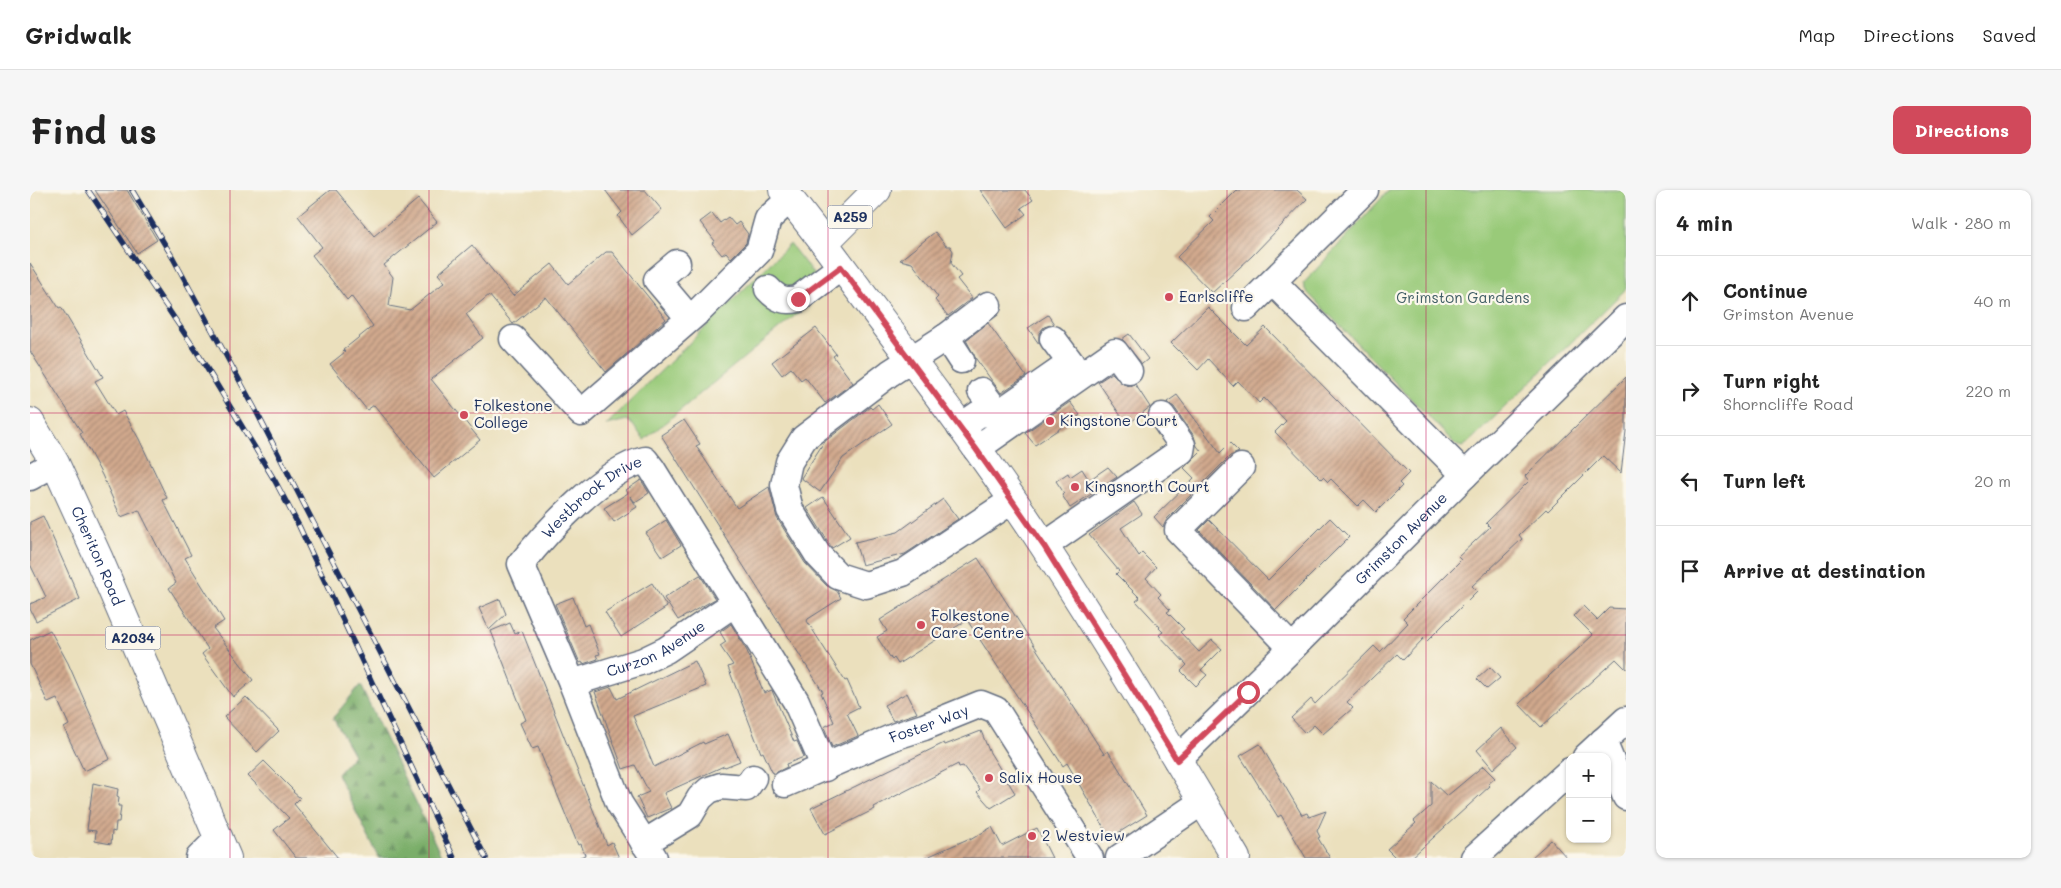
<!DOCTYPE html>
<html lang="en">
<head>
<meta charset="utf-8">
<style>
  :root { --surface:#fff; --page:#f6f6f6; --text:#222; --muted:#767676; --line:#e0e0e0; --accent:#d1495b }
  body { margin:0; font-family:Mali,sans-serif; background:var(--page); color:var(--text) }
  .controls { position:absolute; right:15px; bottom:15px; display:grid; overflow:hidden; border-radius:10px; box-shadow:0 1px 4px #0004 }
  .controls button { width:45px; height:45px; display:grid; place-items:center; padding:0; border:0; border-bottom:1px solid var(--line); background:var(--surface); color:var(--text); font:25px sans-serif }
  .stop { position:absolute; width:15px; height:15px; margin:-11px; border:4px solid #d1495b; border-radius:50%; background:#fff }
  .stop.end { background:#d1495b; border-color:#fff; box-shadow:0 1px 5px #0008 }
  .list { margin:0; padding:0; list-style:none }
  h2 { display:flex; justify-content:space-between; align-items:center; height:65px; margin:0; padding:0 20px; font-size:21px }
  h2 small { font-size:16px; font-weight:400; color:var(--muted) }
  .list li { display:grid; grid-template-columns:32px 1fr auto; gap:15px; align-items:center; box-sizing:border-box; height:90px; padding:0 20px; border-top:1px solid var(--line) }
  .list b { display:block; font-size:19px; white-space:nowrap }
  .list p { margin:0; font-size:16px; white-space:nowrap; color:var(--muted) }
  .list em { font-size:16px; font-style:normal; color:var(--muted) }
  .icon { flex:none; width:28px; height:28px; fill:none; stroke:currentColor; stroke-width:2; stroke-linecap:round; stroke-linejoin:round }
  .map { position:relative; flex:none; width:1596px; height:668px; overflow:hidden; border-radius:10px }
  header { display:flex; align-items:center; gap:30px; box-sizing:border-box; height:70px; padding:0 25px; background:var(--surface); border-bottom:1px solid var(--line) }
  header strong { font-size:24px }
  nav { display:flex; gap:28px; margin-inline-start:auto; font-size:18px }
  .intro { display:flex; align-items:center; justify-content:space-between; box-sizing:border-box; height:120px; padding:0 30px }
  h1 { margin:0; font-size:35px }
  .button { padding:12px 22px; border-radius:10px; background:var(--accent); color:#fff; font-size:18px; font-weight:700 }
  main { display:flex; gap:30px; padding:0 30px }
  aside { flex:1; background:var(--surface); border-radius:10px; box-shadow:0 1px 4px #0004 }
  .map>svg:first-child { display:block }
  .forest { fill:url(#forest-firs); stroke:#4a6e64 }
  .park { fill:#99ca79; stroke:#5a7c6c }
  .building { fill:url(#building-hatch) }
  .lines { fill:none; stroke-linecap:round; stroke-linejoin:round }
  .minor-casing { stroke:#646d7f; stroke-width:29 }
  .major-casing { stroke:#646d7f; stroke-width:30 }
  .highway-casing { stroke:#646d7f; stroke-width:30 }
  .minor { stroke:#fff; stroke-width:26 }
  .major { stroke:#fff; stroke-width:28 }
  .highway { stroke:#fff; stroke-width:28 }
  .rail-casing { stroke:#1b2f5e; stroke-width:5.5 }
  .rail { stroke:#fbf7ec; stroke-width:4; stroke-dasharray:11; stroke-linecap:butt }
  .route { stroke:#d1495b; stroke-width:6 }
  .grid { fill:none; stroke:#c2185b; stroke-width:1; stroke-opacity:0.55 }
  .poi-dot { fill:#d1495b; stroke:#fbf7ec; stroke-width:2 }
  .labels { text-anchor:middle; stroke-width:4.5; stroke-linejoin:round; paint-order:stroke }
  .shield { fill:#fbf7ec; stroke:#5e6b89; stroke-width:1 }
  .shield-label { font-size:14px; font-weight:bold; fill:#1b2f5e }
  .poi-label { font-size:15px; fill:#1b2f5e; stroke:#fbf7ec; text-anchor:start }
  .park-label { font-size:15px; fill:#415e66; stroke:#fbf7ec }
  .street-label { font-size:15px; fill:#1b2f5e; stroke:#fbf7ec }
</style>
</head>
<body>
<header>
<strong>Gridwalk</strong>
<nav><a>Map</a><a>Directions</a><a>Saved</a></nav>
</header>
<div class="intro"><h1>Find us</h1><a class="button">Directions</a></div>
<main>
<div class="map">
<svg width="1596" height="668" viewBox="0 0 1596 668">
  <defs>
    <pattern id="forest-firs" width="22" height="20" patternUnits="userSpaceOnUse" patternTransform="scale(1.25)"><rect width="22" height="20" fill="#7aae69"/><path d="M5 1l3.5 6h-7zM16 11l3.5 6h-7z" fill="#638e5a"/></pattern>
    <pattern id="building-hatch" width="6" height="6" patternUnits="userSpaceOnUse" patternTransform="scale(1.25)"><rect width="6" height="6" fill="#d1a98d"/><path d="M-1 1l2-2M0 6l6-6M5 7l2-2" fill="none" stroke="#a98a76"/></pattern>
  </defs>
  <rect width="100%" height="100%" fill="#fbf7ec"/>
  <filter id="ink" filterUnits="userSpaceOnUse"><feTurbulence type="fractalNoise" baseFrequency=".02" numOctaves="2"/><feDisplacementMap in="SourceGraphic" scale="10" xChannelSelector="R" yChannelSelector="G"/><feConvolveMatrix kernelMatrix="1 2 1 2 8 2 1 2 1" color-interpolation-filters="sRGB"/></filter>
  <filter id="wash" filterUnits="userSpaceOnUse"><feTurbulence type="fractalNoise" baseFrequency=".0096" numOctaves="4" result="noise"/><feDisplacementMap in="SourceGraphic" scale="20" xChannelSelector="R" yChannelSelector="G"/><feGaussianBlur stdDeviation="1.12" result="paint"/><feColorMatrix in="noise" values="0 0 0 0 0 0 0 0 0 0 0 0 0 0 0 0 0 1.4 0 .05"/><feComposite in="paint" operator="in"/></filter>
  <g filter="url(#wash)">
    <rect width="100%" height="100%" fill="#ebe0bd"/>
    <path class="forest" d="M330,495L407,657L412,668H349L307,584L324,565L303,528Z"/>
    <path class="park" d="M1359,0H1596V99L1438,253L1432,257L1426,255L1276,101L1273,94Z
      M760,54L796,100L614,250L605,237L597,230L576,235Z"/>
    <g id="blocks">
      <path class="building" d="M65,0H97L127,50L107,63Z
        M300,0H306L344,46L388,9L407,32L354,75L363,87L359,116L380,120L415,92L408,84L442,55L483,106L522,74L538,94L576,62H582L636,129L576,182L516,107L483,134L459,105L436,124L453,148L401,189L450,250L404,288L344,215L337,220L300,174L315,162L313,160L343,136L321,106L317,110L282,65L292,57L268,26Z
        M575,0H615L632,20L602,45L588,26L592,22Z
        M950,0H995L1003,10L991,18L996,24L977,38Z
        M1207,0H1267L1277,9L1222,66L1182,103L1147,67L1184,31L1180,27Z
        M682,23L690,33L698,27L705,35L709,32L718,44L716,53L701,68L696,62L692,65L682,53L685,51L670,32Z
        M905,42L916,56H920L923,61L921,73L931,86L927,89L942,108L918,126L905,110L908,107L882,73L870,70Z
        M0,73L29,118L31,117L73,187L65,191L86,225L93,221L109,249L137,308L133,310L161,365L155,368L194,431L183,438L223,490L203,507L172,464L178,459L139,398L146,393L109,320L91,327L72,285L50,244L52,243L0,161Z
        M1178,117L1216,155L1235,137L1379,283L1369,293L1372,296L1346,322L1334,310L1328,316L1301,289L1298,292L1293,287L1291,289L1245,242L1256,231L1234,208L1229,213L1208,191L1203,196L1178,169L1168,180L1141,153Z
        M1018,125L1024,134L1014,137L1009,143V154L998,138Z
        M958,133L996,186L971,203L946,169L936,150Z
        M786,138L806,164L803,166L823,193L795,213L775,187L771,190L761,178L752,185L742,172Z
        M1099,144L1118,169L1112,174L1092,149Z
        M1082,183L1093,194L1100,196L1105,194L1120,217L1097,235L1068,192Z
        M1596,187V241L1591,283L1573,266L1518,321L1516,319L1489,345L1492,349L1442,396L1447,401L1397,451L1394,448L1373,470L1367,464L1317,512L1323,518L1293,544L1284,535L1275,543L1261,528L1281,509L1285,514L1344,456L1350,462L1378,433L1373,428L1431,370L1428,367L1460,337L1456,333L1499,291L1495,286Z
        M1147,205L1190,263L1200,253L1209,262L1200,266L1137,329L1133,337L1124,327L1164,288L1154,278L1171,261L1167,256L1164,246L1144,217L1137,212Z
        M1040,212L1050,225L1005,255L995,243Z
        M848,214L862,234L813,268L790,302L771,288L794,252L840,217L842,219Z
        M654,230L670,254L666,256L707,318L739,297L747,328L775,373L797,396L807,401L811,408L778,429L777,431L815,491L817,490L829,517L817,523L828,546L802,557L794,537L804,532L791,503L793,502L631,245Z
        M1078,277L1087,287L1040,318L1032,305L1034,303L1026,291L1038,283L1040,287L1052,279L1059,290Z
        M611,290L619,303L605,312L600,306L607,317L584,332L574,318L598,303L596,300Z
        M793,307L820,347L802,358L777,318Z
        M913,309L928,329L875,364L832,375L825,352L868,342Z
        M1104,312L1112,324L1091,338L1109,366L1112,363L1126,377L1116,388L1131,404L1128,407L1140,420L1137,422L1154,439L1150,442L1169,462L1182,450L1192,459L1171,480L1177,485L1166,496L1151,481L1157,475L1129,445L1133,442L1129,438L1130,437L1106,411L1110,408L1086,384L1089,381L1059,345Z
        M13,326L50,409L6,431L0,419V414L16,407L0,374V332Z
        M1300,328L1319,347L1246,420L1169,340L1179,330L1238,390Z
        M636,330L651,355L632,367L616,343Z
        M948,368L1074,564L1078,561L1117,625L1080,648L1037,573L1033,576L937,430L868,474L864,468L862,470L847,447L857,441L850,430Z
        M670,385L685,409L648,430L634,408Z
        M622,393L637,417L591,447L575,422Z
        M543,407L554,436L558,434L570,464L566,465L568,469L553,474L552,472L550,473L525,414Z
        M470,409L476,424L459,440L449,418Z
        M1553,416L1567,430L1579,418L1596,419V479L1586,469L1511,537L1489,514L1563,445L1544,426Z
        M480,433L485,444L492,441L577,655L582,652L589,668H548L555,665L551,654L548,655L508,557L502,559L490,533L496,530L461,441Z
        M701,434L717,461L734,503L742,500L743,503L764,552L767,551L774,567L756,574L757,577L743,584L733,562L731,563L698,477L703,475L690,456L696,452L690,442Z
        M20,440L38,473L80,569L54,581L34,538L39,535L27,509L18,513L0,474V450Z
        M665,471L676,496L603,526L624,577L673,552L674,554L698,544L710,571L695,577L694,576L634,603L641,618L617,628L607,607L619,602L605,575L593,579L565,502L581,497L587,509Z
        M1460,477L1470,488L1457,499L1447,489Z
        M877,503L887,523L863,531L854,515Z
        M216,507L249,541L227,562L194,527Z
        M1471,538L1487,557L1463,579L1447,560Z
        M951,541L959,561L985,603L961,618L947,602L950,599L933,576L929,577L928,574L844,617L845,619L795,644L781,618L914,553L915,555Z
        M1230,554L1272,625L1277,623L1279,627L1296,621L1287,641L1290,647L1288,648L1300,668H1276L1251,625L1248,627L1224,588L1210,566Z
        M234,571L264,601L263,602L270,608L264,614L308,668H266L244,640L259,628L218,586Z
        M1453,576L1465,588L1458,594L1460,596L1381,668H1366L1357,659L1386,633L1384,631L1401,616V591L1417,606Z
        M63,593L88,599L87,606L89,607L88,616H91L89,632H86L85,642L82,641L81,654L65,651L66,641L57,640Z
        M962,637L972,656L1007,638L1022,668H895L940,648V650Z
        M1521,650L1537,668H1501Z"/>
    </g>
  </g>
  <g filter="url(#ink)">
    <use href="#blocks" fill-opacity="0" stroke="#646d7f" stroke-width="1"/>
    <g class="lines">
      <defs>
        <g id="minor">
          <path d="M647,73L627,90L659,128"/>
          <path d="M1243,92L1435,285"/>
          <path d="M738,99C747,109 755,112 768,109L811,77"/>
          <path d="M958,115L916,147L860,183L774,248L759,272L754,295L760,320L788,365L808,386L836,395L873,383L983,310"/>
          <path d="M1216,118L1335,0"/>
          <path d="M916,147L931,170"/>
          <path d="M483,149L551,223L670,120L729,61L738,29L760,9"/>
          <path d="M951,201L967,222"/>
          <path d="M930,237L949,224L972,221L1041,173L1023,149"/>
          <path d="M946,259L1085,162L1099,181"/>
          <path d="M1211,277L1148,340L1262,458"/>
          <path d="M0,287L25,273"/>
          <path d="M1014,356L1151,261L1152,255L1132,226"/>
          <path id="s1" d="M542,493L613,471L636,460L705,413"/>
          <path d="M1573,551L1596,607"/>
          <path d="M1556,567L1596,530"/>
          <path id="s2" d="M1147,570L1262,458L1435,285L1596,128"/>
          <path id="s3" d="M755,594L866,546L894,537L951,514L966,520L1060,668"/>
          <path d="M614,653L660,625L670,608L679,600L691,596L716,598L723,588"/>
          <path d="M169,668L189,648"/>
          <path id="s4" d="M624,668L589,613L542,493L491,374C518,340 573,280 615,270L622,279L766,511L795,578"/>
          <path d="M1089,668L1172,612"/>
          <path d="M1444,668L1540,581"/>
        </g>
        <g id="major">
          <path d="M794,53C868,153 946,252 1014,356C1081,458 1144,563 1206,668"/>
          <path id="s5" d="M0,232L25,273L68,367L197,668"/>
        </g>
        <path id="highway" d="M753,0L794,53L847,0"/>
      </defs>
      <use href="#minor" class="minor-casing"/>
      <use href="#major" class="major-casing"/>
      <use href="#highway" class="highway-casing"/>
      <use href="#minor" class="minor"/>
      <use href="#major" class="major"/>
      <use href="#highway" class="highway"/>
      <defs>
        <path id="rail" d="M58,0L167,162L245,291L269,336L424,668
          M102,0L143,68L224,217L456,668"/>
      </defs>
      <use href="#rail" class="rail-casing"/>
      <use href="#rail" class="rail"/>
    </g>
  </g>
  <g class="lines" filter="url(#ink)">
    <path class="route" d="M768,109L811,77L946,259L1014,356L1147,570L1218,502"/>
  </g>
  <path class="grid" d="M200,0V668M399,0V668M598,0V668M798,0V668M998,0V668M1197,0V668M1396,0V668M0,223H1596M0,445H1596"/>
  <g class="poi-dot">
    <circle cx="1139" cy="107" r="5"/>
    <circle cx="434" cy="225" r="5"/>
    <circle cx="1020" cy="231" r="5"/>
    <circle cx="1045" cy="297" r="5"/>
    <circle cx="891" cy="435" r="5"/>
    <circle cx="959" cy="588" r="5"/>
    <circle cx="1002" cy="646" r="5"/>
  </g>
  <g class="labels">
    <g class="shield">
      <rect x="797.5" y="15.5" width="45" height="23" rx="4"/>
      <rect x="75.5" y="436.5" width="55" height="23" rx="4"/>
    </g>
    <g class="shield-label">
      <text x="820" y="32">A259</text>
      <text x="103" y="453">A2034</text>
    </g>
    <g class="poi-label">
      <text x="1149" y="112">Earlscliffe</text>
      <text x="444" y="221">Folkestone<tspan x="444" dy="17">College</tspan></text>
      <text x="1030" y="236">Kingstone Court</text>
      <text x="1055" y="302">Kingsnorth Court</text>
      <text x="901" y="431">Folkestone<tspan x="901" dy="17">Care Centre</tspan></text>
      <text x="969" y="593">Salix House</text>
      <text x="1012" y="651">2 Westview</text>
    </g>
    <g class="park-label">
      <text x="1433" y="113">Grimston Gardens</text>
    </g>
    <g class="street-label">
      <text dy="5" stroke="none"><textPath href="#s4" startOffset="422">Westbrook Drive</textPath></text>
      <text dy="5" stroke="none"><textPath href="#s2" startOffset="315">Grimston Avenue</textPath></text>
      <text dy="5" stroke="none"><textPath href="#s5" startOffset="150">Cheriton Road</textPath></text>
      <text dy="5" stroke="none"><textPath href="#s1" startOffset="91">Curzon Avenue</textPath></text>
      <text dy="5" stroke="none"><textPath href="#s3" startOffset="156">Foster Way</textPath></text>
    </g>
  </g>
</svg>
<div class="controls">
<button>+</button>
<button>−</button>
</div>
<div class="stop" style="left:1218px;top:502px"></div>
<div class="stop end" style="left:768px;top:109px"></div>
</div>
<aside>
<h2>4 min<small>Walk · 280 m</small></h2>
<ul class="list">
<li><svg class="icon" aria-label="ahead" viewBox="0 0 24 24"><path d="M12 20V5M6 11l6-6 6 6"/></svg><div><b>Continue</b><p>Grimston Avenue</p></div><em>40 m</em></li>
<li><svg class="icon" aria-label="right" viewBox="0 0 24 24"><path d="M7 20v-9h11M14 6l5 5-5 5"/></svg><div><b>Turn right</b><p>Shorncliffe Road</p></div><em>220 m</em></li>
<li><svg class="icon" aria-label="left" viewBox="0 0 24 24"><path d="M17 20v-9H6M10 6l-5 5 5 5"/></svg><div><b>Turn left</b></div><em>20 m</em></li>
<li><svg class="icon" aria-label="arrive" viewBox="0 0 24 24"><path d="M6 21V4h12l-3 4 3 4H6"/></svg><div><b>Arrive at destination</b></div></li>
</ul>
</aside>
</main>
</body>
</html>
